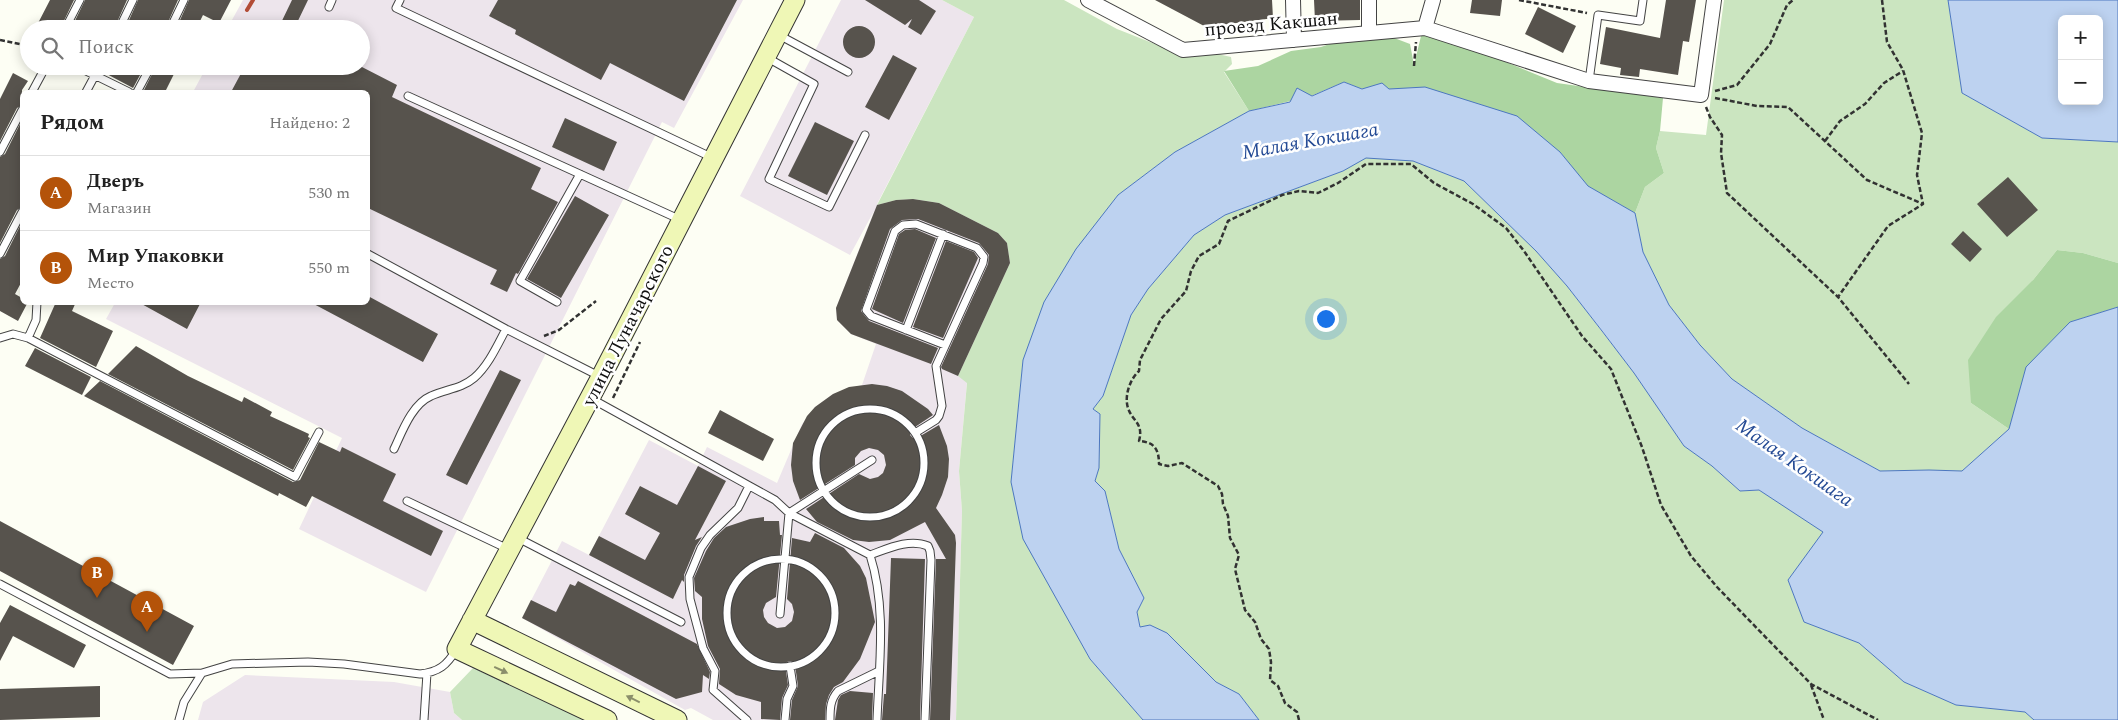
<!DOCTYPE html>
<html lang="ru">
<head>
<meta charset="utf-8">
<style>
  :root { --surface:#fff; --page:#f2f2f2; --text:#222; --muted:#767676; --line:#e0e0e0; --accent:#b45309 }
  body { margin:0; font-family:Spectral,serif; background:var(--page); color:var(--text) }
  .controls { position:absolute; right:15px; top:15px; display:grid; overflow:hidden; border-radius:8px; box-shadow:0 2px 12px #0003 }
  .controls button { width:45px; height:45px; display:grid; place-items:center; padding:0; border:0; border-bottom:1px solid var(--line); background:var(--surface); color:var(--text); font:25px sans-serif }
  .you { position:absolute; left:1325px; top:318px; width:18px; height:18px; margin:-12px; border:4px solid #fff; border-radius:50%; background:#1a73e8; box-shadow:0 0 0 8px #1a73e833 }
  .badge { display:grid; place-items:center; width:32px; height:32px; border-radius:50%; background:var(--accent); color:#fff; font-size:16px; font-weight:700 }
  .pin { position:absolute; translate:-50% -41px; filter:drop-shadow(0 1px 2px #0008) }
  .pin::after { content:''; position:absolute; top:26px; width:18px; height:15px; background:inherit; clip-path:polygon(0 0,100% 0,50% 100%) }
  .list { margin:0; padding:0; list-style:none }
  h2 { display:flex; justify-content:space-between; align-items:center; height:65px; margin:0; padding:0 20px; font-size:21px }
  h2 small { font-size:16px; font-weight:400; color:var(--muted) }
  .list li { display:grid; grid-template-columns:32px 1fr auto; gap:15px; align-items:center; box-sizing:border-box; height:75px; padding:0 20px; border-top:1px solid var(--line) }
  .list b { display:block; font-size:19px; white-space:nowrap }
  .list p { margin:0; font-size:16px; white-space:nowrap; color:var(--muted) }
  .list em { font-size:16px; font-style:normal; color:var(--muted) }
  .icon { flex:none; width:28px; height:28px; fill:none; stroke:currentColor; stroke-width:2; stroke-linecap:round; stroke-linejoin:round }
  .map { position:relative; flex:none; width:2118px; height:720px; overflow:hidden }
  .search { position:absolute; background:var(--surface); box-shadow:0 2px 12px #0003; left:20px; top:20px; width:350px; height:55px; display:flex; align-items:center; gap:12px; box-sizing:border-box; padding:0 18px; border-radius:28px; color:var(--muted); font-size:19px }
  .panel { position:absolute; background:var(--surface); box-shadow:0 2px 12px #0003; left:20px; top:90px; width:350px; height:215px; border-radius:8px }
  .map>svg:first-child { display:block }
  .industrial { fill:#ede5ec }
  .green { fill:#cbe5c0 }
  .forest { fill:#acd5a1 }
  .water { fill:#bdd2f0; stroke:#4c77bf; fill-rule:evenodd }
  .building { fill:#57534d }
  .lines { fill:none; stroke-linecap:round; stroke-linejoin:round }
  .lane-casing { stroke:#434343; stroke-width:9 }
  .street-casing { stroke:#434343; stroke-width:16 }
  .secondary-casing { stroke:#323232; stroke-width:21 }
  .path { stroke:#323232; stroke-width:2.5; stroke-dasharray:5 2.5; stroke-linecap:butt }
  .lane { stroke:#fff; stroke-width:7 }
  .street { stroke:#fff; stroke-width:14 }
  .secondary { stroke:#eff7b6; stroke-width:19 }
  .rail { stroke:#b24c36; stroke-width:4 }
  .oneway { fill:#8b8f6b }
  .labels { text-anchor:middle; stroke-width:5; stroke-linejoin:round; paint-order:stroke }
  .street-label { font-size:19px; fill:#101010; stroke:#fff }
  .water-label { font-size:20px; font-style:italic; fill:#254b95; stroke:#fff }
</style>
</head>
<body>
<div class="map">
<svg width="2118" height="720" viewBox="0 0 2118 720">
  <rect width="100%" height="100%" fill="#fdfef4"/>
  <path class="industrial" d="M243,0H743L674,128L662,122L426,592L299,529L342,438L106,319L115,303L368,302V92H193L207,66H361V29H227Z
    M841,0H942L974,17L877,204L913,199L939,203L998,233L1007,243L1010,254V263L967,382L959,471L962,511L956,720H713L691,708L685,710L522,618L562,541L589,555L649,440L698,466L707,447L777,483L802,424L815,407L833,394L862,385L876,344L851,334L837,320L836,308L874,211L850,255L740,196Z
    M245,675L394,682L450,692L454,713L462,720H198L203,702Z"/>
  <path class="green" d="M942,0H1064L1117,29L1188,57L1213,53L1231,57L1232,64L1224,72L1249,111L1175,152L1118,195L1098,223L1023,360L1011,482L1063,610L1090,659L1143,720H956L962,511L959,471L967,383L958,376L1010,263L1007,243L998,233L939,203L913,199L896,200L877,205L974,17Z
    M1724,0H1948L1962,93L2042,138L2118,142V263L2083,253L2057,250L2033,280L1971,403L2009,429L1962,471L1929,470L1880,471L1802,428L1732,379L1700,345L1669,305L1643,252L1635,213L1645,187L1664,173L1656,148L1660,131L1706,135Z
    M1366,157L1413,161L1464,181L1536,251L1567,286L1634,373L1684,446L1712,466L1740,491L1759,490L1824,532L1788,580L1804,622L1859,643L1904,682L1956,705L2025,712L2034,720H1259L1239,694L1216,682L1167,633L1140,627L1137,612L1144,598L1119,549L1105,491L1095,482L1099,467L1100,414L1093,409L1103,396L1131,315L1148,289L1194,235L1225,215L1343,171Z
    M473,668L587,720H462L454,713L450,692Z"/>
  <path class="forest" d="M1422,32L1501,60L1557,83L1663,98L1660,131L1656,148L1664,173L1645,187L1635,213L1587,186L1560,152L1389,89L1382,84L1362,89L1344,82L1311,96L1249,111L1224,71L1258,66L1291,51L1321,47L1344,39L1389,36L1410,44L1414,65Z
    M2057,250L2083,253L2118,263V307L2070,322L2027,367L2009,429L1971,403L1968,360L1996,317L2033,280Z"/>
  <path class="water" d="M1948,0H2118V142L2042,138L1962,93ZM2062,19H2099V101H2062Z
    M1344,82L1362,89L1382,83L1389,89L1425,87L1517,116L1560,152L1588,186L1635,213L1643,252L1669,305L1700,345L1732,379L1802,428L1880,471L1929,470L1962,471L2009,429L2026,367L2070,322L2118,307V720H2034L2025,712L1956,705L1904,682L1859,643L1804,622L1788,580L1823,532L1759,490L1740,491L1712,466L1684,446L1634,373L1602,331L1567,286L1536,251L1464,181L1413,161L1366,158L1343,171L1225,215L1194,235L1148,289L1131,315L1103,396L1093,409L1100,414L1099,468L1095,481L1105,491L1119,549L1144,598L1137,612L1140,627L1150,625L1167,633L1216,682L1239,694L1259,720H1143L1090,659L1023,539L1011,482L1023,360L1044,302L1076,249L1118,195L1175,152L1249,111L1290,102L1297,88L1312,96Z"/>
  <path class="building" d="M50,0H74L60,29H35Z
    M85,0H127L114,29H71Z
    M138,0H178L165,29H125Z
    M189,0H231L219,23L203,15L196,29H176Z
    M292,0H308L294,29H278Z
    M498,0H737L684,101L610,63L601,80L515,34L516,30L489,16Z
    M865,0H919L936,11L921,35L908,27L912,19L905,25Z
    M1155,0H1272L1273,18L1206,27Z
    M1314,0H1360V20L1315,21Z
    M1472,0H1502L1500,16L1470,13Z
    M1666,0H1696L1689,42L1683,41L1678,75L1640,69L1639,77L1620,75L1621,68L1600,64L1606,27L1660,38Z
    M1538,7L1576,26L1563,53L1525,34Z
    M843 42a16 16 0 1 1 32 0a16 16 0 1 1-32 0Z
    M893,55L917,68L889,120L865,107Z
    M105,66H145L133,88L103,72Z
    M156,66H178L165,92H143Z
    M245,66H360L397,85L392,97L541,168L531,189L558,202L518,274L516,273L507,292L490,284L497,270L368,208V92H231Z
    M13,73L28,81L22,90V105L17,108L0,141V99Z
    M565,118L617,142L604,171L552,147Z
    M22,120V207L17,210L0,243V157L5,154Z
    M815,122L854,141L827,195L788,176Z
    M2008,177L2038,210L2007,237L1977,204Z
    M575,196L609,215L561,298L527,279Z
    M913,199L939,203L998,233L1007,243L1010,263L958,376L942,369L941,367L988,264L989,255L979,243L918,219L902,220L890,229L861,311L869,321L938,348L931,364L851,334L837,320L836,308L877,205L896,200Z
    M22,222V281L15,294L22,298V302H28L18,321L0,311V259L5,256Z
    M915,229L936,238L903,323L872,309L899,234L905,230Z
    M1963,231L1982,249L1970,262L1951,244Z
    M946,241L974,252L978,258L943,338L913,327Z
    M368,296L438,334L423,362L310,302H368Z
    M56,302H76L72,311L113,331L96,367L40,338Z
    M138,302H201L187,329Z
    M136,346L188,376L242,402L244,397L272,412L270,416L309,434L308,437L310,438L293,470L108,374Z
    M35,348L91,377L82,395L25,366Z
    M500,370L521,380L467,485L446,475Z
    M100,381L293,482L300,480L319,442L340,452L342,447L396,474L383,501L443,531L431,556L312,496L306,507L279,493L278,496L84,396Z
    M872,384L887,386L902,391L928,409L933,415L912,429L910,435L913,438H917L939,425L947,446L949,459L948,477L942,495L936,508L955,535L956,543L950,720H930L936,559H946L925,522L890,540L869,542L853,540L817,522L806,509L859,474L870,479L878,477L883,473L886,465L884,455L878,450L869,448L861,451L855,458V465L800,500L793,481L791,465L793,443L807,416L815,407L833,394L849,387Z
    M720,410L774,439L763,461L708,433Z
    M698,466L726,481L695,540L702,537L696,546L684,575V582L682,580L673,599L589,555L599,536L645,560L660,533L625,514L640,486L677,505Z
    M764,517V521H779L780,535H782L776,597L766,603L763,610L764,617L768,623L777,628L785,627L792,621L794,612L792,604L787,599L792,538L810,542L815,533L844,548L860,566L866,578L875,622L860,659L843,682L834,687L829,695L826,704L825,720H790L792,700L798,686L795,665L791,661L787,662L785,665L788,685L782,698L780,720L761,719V702L736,695L719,684L720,669L708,646L702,619V597L695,591L694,578L706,551L714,538L726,527L750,519Z
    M0,521L194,626L173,665L0,571Z
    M891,558L925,559L920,720H882L884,694H886Z
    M578,581L697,644L710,672L709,679L703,675L702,692L676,699L522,618L531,600L556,612L570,584L575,586Z
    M10,605L86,645L74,668L13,636L0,661V623Z
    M100,686V717L0,720V689Z
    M850,691L873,693L872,720H835L838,700L841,695Z"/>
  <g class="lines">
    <defs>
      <path id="lane" d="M400,0L396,8L713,158
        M329,7L332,0
        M65,29L80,0
        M119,29L133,0
        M170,29L184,0
        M777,34L848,72
        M766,57L814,84L769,179L829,207L865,135
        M76,66L129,92
        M1589,81L1598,15L1640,21L1643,0
        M32,92L46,66
        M86,92L100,66
        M137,92L151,66
        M408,96L681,220
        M0,152L22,110
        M0,254L22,212
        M368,254L506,329L599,376
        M37,302L36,320L28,338L295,477L319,432
        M557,302L520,281L580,174
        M906,330L943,234
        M0,338L13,334L28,338
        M592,399L775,500L789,513L870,555C887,549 909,538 928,546L930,551L931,560L925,720
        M816 463a54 54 0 1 1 108 0a54 54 0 1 1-108 0Z
        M915,433L936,420L939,416L942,406L936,366L983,263L984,257L977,248L916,224L903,225L895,231L866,310L871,316L945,345
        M394,449C402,432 412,404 431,396C446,389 461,389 474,378C488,366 497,346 506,329
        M407,501L508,549
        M789,513L872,460
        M516,537L681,622
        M870,555C887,608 879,665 877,720
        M727 613a54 54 0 1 1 108 0a54 54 0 1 1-108 0Z
        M0,584L170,674L202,673
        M780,614L789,513
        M179,720L184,702L202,673L232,664L308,662L344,664L420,674C439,672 447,665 456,650
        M424,720L427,673
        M747,720L713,690L715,671L703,648L690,599L689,577L701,548L710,535L738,508L749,486
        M785,720L787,699L793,686L790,666
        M830,720C830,709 830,700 838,691L879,671"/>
      <path id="street" d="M1088,0L1183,50L1425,28L1589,81L1701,95L1714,0
        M1293,0L1294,40
        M1425,28L1433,0
        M1369,33V0"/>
      <path id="secondary" d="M472,620L677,720
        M607,720L457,649L601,377L795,0"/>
    </defs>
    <use href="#lane" class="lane-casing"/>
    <use href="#street" class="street-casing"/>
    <use href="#secondary" class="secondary-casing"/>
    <path class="path" d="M1519,0L1587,13
      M1882,0L1887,42L1903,70L1922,133L1917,175L1923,204
      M0,40L29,46
      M1414,66L1416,42
      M1715,91L1737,85L1770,44L1787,5L1793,0
      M1715,98L1757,106L1788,107L1867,180L1923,204L1888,226L1838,297
      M1706,107L1710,117L1722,135L1721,153L1727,193L1838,297L1909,384
      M1825,141L1840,121L1865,104L1884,83L1903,71
      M544,336L559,330L596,301
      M613,398L640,342
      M1811,685L1824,720
      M1299,720L1297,712L1285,703L1278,686L1270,680L1271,662L1269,649L1261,639L1255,622L1245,610L1235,569L1239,555L1230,538L1228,516L1223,504L1222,494L1218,486L1182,463L1168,466L1159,464C1159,449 1154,442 1139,441C1144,423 1132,421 1128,408C1124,396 1130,379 1139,371L1140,360L1161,319L1186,291L1191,271L1199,256L1219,244L1228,221L1282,195L1299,191L1318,193L1338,183L1366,164H1411L1434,183L1473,204L1506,228L1524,251L1582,336L1611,369L1642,447L1661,505L1691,556L1717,587L1811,684L1878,720"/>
    <use href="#lane" class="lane"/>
    <use href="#street" class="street"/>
    <use href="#secondary" class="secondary"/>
    <path class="rail" d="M247,10L253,0"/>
  </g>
  <defs><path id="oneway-solid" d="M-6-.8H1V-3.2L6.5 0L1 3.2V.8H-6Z" transform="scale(1.25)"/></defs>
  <g class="oneway">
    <use href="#oneway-solid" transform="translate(501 670) rotate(25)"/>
    <use href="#oneway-solid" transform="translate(633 699) rotate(-154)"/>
  </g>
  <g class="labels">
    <g class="street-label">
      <text transform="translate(1271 23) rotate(-5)" y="7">проезд Какшан</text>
      <text transform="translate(627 325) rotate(-63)" y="7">улица Луначарского</text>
    </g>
    <g class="water-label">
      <text transform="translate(1310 140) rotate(-10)" y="7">Малая Кокшага</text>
      <text transform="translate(1795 462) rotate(35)" y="7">Малая Кокшага</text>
    </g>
  </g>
</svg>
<div class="controls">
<button>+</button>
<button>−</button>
</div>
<div class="you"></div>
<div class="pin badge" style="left:147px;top:632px">A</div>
<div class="pin badge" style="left:97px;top:598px">B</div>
<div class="search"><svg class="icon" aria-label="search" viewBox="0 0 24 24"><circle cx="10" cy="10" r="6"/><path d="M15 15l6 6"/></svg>Поиск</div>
<section class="panel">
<h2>Рядом<small>Найдено: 2</small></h2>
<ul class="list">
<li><span class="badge">A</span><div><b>Дверъ</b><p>Магазин</p></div><em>530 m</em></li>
<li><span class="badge">B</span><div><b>Мир Упаковки</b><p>Место</p></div><em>550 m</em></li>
</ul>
</section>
</div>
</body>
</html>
